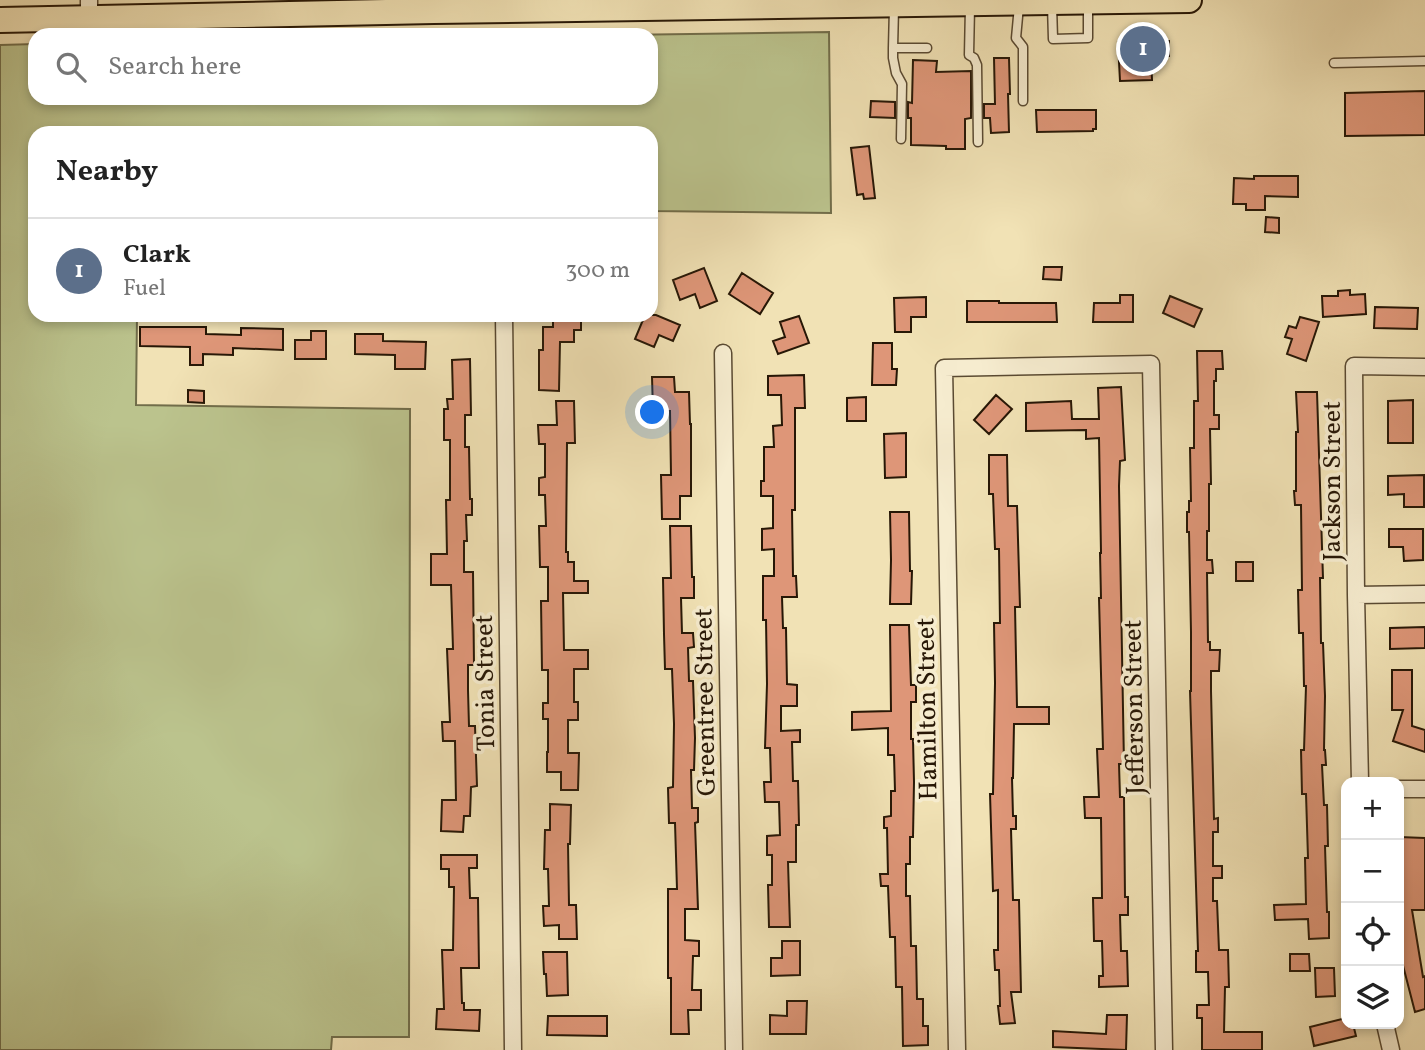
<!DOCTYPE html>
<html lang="en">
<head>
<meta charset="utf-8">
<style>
  :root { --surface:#fff; --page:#f2f2f2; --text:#222; --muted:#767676; --line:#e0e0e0; --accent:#d93025 }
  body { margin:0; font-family:Vollkorn,serif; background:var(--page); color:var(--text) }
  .controls { position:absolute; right:21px; bottom:21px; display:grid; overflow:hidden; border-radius:14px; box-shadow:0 4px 10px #0003 }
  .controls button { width:63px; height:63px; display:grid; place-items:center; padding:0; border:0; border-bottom:2px solid var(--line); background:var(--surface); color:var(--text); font:35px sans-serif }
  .you { position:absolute; left:653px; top:413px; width:24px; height:24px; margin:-18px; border:5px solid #fff; border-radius:50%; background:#1a73e8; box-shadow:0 0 0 10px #1a73e833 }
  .badge { display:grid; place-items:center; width:46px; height:46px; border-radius:50%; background:var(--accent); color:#fff; font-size:23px; font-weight:700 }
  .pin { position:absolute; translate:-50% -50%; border:4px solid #fff; box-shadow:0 2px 7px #0006 }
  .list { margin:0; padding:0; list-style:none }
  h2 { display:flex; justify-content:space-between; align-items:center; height:91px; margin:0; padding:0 28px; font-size:30px }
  h2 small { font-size:23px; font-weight:400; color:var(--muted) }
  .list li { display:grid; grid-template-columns:46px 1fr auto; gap:21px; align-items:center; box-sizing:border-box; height:105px; padding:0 28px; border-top:2px solid var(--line) }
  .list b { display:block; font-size:26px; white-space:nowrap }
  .list p { margin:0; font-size:23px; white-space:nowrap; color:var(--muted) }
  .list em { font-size:23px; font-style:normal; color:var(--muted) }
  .icon { flex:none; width:38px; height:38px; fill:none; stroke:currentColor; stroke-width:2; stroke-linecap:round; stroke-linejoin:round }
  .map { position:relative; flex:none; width:1425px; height:1050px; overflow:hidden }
  .search { position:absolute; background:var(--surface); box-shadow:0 4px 10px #0003; left:28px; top:28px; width:630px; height:77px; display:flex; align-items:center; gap:18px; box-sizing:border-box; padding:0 24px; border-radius:21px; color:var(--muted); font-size:26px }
  .panel { position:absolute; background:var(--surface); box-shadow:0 4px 10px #0003; left:28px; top:126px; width:630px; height:196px; border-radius:21px }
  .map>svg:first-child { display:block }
  .green { fill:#bbc38d; stroke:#716d4a; stroke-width:2 }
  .building { fill:#de9678; stroke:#271706; stroke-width:2 }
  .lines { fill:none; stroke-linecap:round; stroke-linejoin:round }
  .lane-casing { stroke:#5a4a32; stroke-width:11 }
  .street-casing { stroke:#5a4a32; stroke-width:19 }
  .primary-casing { stroke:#271706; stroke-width:28 }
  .lane { stroke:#f6eccf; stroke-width:8 }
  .street { stroke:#f6eccf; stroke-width:16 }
  .primary { stroke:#f1e2b5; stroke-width:24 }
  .labels { text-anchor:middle; stroke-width:7; stroke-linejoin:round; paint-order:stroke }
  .street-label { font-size:26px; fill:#271706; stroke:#f6eccf }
</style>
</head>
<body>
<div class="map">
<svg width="1425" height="1050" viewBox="0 0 1425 1050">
  <rect width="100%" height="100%" fill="#f1e2b5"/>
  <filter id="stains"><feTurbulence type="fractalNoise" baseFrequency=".00286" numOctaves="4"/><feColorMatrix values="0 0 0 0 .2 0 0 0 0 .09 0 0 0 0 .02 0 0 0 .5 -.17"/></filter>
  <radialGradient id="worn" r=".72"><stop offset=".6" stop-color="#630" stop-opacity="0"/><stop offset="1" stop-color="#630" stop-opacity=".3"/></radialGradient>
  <path class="green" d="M829,32L831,213L651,211V133H35V315H137L136,405L410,409L409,1037H332L331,1050H0V45L35,44V98H651V35H617Z"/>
  <path class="building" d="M1169,41V56L1151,57L1152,80L1120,81L1118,42Z
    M994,58H1009L1010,94H1008L1009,132L991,133L990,118H984V104H995Z
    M913,60L937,61L936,72L971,71V118L965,119V149H946V146L911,145V118H908V102L912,103Z
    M1425,91V135L1345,136V93Z
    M871,101L895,102V118L870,117Z
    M1036,110H1096V129H1093V131L1037,132Z
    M869,146L875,198L864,199L863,194L857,195L851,148Z
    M1254,176H1298V197L1265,196V210H1246V204H1233L1234,178L1254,179Z
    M1266,217L1279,218V233L1265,232Z
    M1044,267H1062L1061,280L1043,279Z
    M704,268L717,301L700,308L695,294L680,300L673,280Z
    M742,273L773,293L760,314L729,294Z
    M1350,290V295L1365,294L1366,314L1323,317L1322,296H1338V291Z
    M1120,295H1133V322H1093L1094,303H1120Z
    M1170,296L1202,309L1194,327L1163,313Z
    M926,297V317H911V332H895L894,298Z
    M967,301H999V303H1056L1057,322H967Z
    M1375,307L1418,308L1417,329L1374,328Z
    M553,315H581V330H574V342H560L559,391L539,390V350H543V327H553Z
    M645,315H656L680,325L673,341L659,335L654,347L635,339Z
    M799,316L809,343L778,354L773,341L785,337L780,322Z
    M1300,317L1319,322L1306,361L1287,354L1292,339L1285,337L1289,326L1296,328Z
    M140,327H206V334L241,335V328L283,329V350L233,348V355L203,354V365H190V347L140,346Z
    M311,331H326V359H295V340H311Z
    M355,334H383V341L426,342L425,369H395V355L355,354Z
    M873,343H892V369H897L896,385H872Z
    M1197,351H1222L1223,369H1216V381H1214V415H1219V429H1210L1211,484H1209V531H1207V560H1212L1213,573H1207L1208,642H1210V650H1220L1219,671H1211V691L1214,819L1218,818V832H1213V866H1222V878H1213V901H1217L1219,950H1228L1229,987H1225L1224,1032H1262V1050H1202V1018H1197V1005H1209L1208,972H1196V951H1198L1190,691H1191V632L1189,532H1187V512H1189V501H1191L1190,448H1194V401H1198Z
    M470,359L471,415H465V447H469L470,499H472V515H466L467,541H464V572H473L474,665H468V690L469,726H475L477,786L471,787L470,816H464L463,832L441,831L442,800H456L455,741H443L442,722H450L447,649H453L451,585H431V554H447L446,500H450V440H444V409H448L447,399H453L452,360Z
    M804,375L805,408H795V510H792L793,576H796L797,597H782L783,628H786L787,684L797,685V706H781V731L800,730V742H792L793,781H798L799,825H796V862H788L790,927H769L768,885H772V855H767V836L780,835L779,802H765L764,782H771L770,748H765L767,684L766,620H763V576H774V549L762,550V529L773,528V496H761V481H764V447H774L773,426L782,425L781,395H768V376Z
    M652,377H674L675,392H689L690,424H691V496H680V519H662L661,475H671L670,411H653Z
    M1121,387L1125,460L1120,461L1119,486L1124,764H1119L1120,797H1124L1125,897H1128V915H1120L1121,951H1127L1128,986L1099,987V976H1103L1102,941H1094L1093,898H1102L1101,818H1085L1084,797H1099L1097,749H1103L1099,598H1101L1100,553H1101L1099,438L1086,439V430L1026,431V403L1071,401L1072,419H1099L1098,388Z
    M188,390L204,391V403L188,402Z
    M1296,392H1317L1323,578H1320L1321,643H1323L1325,696L1324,750H1325L1326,765H1322L1324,805H1327L1328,846H1325L1327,912H1329V938L1309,939L1308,919L1275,920L1274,905L1306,904L1305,858H1308L1306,794H1302L1301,750H1304L1306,686H1304L1303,633H1299L1298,590H1302L1301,505H1295L1294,491H1296V432H1298Z
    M996,395L1012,409L989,434L974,420Z
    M866,397V421H847V398Z
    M1413,400V443H1388V401Z
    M556,401H574L575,443H567L566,552H568V562H574V581H588V593H563L564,650H588V669H574V702H578V720H568V753H579L578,790H561V772H547V752H548V719H543V703H548V670H542L541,601H548V567H540L539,526H546L545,495H539V478L545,477V444H539L538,425H557Z
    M906,433V477L885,478L884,434Z
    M989,455H1007L1008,506H1017L1020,607H1015L1017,707H1049V724H1014L1013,778H1012L1013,816H1016V829H1011L1013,900H1019L1021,992H1011L1015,1023L1000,1024L998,1006H1000L999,970H995L994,950H998V890L993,891L990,794H993L995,683L994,623H1000L999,549H995L993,494H989Z
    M1424,475V507H1404V494L1388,495V476Z
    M890,512H909L910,571H912L911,604H890L891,560Z
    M670,526H691L692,577H694V598H681L682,633H693L694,647L688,648L689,681H693L695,738L694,770H691L692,808H698V822L695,823L698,909H685V940L699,941V956H693L692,990H701V1010H688L689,1034H671V978H668V889H677L675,823H669L668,788L673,787L674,724L672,669H665L664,634L663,578H671Z
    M1389,529H1423V560L1404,561L1403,547H1389Z
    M1236,562H1253V581H1236Z
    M890,625H909L911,685H916V702H911V739H913L914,782L913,837H910V864H906V896H910L911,946H916L917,999H923V1026H928V1045L903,1046L902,987H896L895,937H890L888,886H881L880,874H888L887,828H884V817L891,816V791H895L894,755H888V728L852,730V712L891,711Z
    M1425,627V648L1390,649V628Z
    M1392,670H1412V726L1425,730V752L1393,741L1403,710H1392Z
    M550,804L571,805L570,844H568L569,905H576L577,939H559V925L544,926L543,906H549L548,869H544L545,830H550Z
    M1399,837L1425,838V910H1412L1423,977L1425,976V1009L1415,1012L1399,950Z
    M441,855H477V868H469L470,898H478L479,968H461L462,1003H464V1010H480L479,1031L436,1029L437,1009H444L442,950H453L454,887H449V869H441Z
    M782,941H800V975L771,976V958H782Z
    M543,952H567L568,995L547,996L546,974H544Z
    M1290,954H1309L1310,971H1290Z
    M1315,968H1334L1335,996L1316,997Z
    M787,1001H807L806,1034H770V1015L787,1016Z
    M1107,1015H1127L1126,1050L1053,1047V1031L1106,1034Z
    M548,1016H607V1036L547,1035Z
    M1346,1018V1024H1353L1356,1036L1314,1046L1310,1027Z"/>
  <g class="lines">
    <defs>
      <path id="lane" d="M1052,5L1053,39L1088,38V4
        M1019,6L1016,38L1023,47V101
        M970,7L969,55L974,58L977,65L978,142
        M894,8L893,48H927
        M893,48V58L896,73L902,84L901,139
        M1334,63L1425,61"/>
      <path id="street" d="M89,0V18
        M504,315L513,1050
        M723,353L734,1050
        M1356,595L1425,594
        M1360,782L1356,595L1354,366L1425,367
        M1399,789H1425
        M1385,1024L1391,1050
        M957,1050L944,368L1151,364L1164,1050"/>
      <path id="primary" d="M0,20L434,11L1189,0"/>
    </defs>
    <use href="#lane" class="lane-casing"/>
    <use href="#street" class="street-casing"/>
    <use href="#primary" class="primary-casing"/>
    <use href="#lane" class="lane"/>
    <use href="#street" class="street"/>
    <use href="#primary" class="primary"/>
  </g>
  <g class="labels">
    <g class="street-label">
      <text transform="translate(1331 481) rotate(-90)" y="9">Jackson Street</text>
      <text transform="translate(484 683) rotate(-91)" y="9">Tonia Street</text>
      <text transform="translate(704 702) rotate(-91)" y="9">Greentree Street</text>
      <text transform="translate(1133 707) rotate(-91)" y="9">Jefferson Street</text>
      <text transform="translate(926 709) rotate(-91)" y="9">Hamilton Street</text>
    </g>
  </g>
  <rect width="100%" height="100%" filter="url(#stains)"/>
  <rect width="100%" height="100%" fill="url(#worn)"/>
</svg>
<div class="controls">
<button>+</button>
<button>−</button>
<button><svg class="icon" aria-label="locate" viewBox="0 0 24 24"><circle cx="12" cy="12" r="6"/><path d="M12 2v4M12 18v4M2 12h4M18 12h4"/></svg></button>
<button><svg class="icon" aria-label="layers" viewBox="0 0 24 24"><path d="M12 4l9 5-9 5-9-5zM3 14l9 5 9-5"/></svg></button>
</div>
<div class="you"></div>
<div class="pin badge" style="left:1143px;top:49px;background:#5c6f8a">1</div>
<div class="search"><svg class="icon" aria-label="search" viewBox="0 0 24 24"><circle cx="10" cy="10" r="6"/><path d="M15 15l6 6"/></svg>Search here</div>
<section class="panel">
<h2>Nearby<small></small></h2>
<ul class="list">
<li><span class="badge" style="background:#5c6f8a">1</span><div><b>Clark</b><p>Fuel</p></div><em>300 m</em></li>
</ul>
</section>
</div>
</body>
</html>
